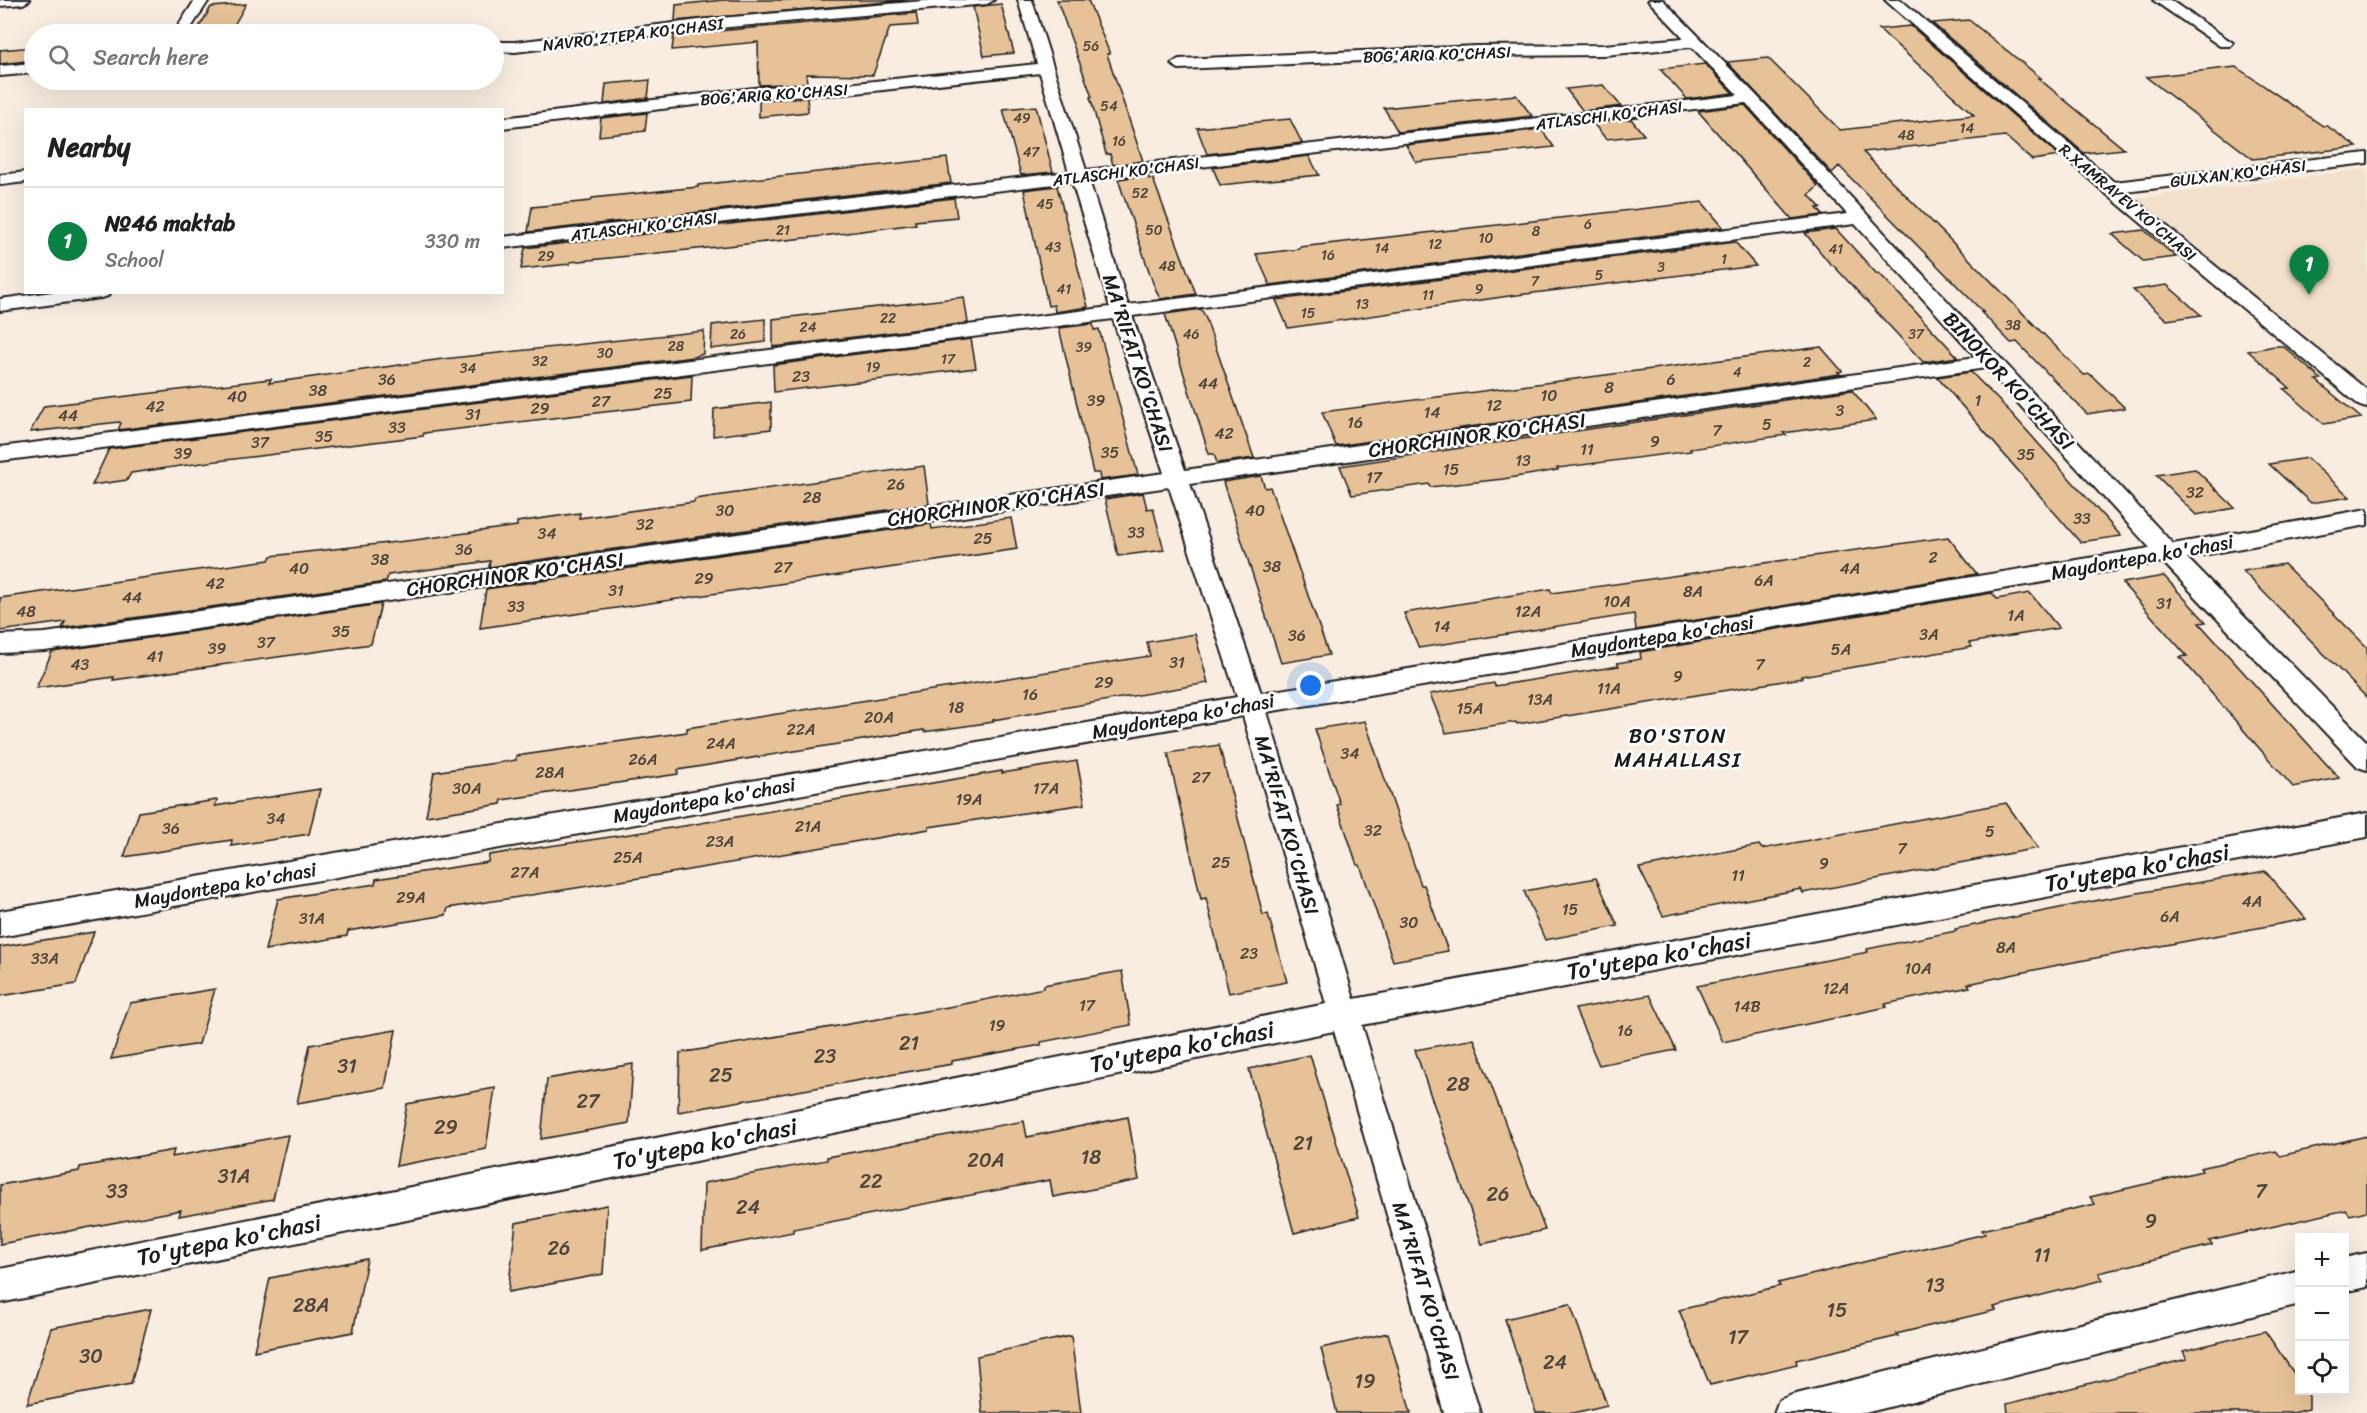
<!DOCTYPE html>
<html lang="en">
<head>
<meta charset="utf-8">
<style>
  :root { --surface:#fff; --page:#f2f2f2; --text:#202124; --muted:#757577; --line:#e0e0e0; --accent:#0b8043 }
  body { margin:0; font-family:Sriracha,sans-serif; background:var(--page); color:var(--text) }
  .controls { position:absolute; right:18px; bottom:18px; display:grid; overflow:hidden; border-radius:0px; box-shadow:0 6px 24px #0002 }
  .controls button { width:54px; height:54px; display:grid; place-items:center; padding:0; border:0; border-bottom:2px solid var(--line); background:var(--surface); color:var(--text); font:30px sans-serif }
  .you { position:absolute; left:1311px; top:686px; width:21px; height:21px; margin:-15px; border:4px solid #fff; border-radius:50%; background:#1a73e8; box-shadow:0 0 0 9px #1a73e833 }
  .badge { display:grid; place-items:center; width:39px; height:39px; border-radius:50%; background:var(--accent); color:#fff; font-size:20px; font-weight:700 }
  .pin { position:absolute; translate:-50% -50px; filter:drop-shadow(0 2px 3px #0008) }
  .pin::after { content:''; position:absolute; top:32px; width:21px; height:18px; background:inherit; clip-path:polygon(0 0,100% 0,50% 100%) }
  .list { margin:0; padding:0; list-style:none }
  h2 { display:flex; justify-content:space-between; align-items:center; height:78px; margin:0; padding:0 24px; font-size:26px }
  h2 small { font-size:20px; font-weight:400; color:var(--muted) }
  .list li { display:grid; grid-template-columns:39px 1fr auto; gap:18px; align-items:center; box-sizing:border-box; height:108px; padding:0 24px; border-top:2px solid var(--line) }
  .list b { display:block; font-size:22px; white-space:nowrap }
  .list p { margin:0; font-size:20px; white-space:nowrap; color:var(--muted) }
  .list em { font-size:20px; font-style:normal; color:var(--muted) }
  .icon { flex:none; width:33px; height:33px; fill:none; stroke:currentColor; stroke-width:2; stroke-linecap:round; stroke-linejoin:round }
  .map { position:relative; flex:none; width:2367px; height:1413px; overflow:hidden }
  .search { position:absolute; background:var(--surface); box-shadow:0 6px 24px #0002; left:24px; top:24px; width:480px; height:66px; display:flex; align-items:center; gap:15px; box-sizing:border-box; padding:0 21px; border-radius:33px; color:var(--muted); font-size:22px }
  .panel { position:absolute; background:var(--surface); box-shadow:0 6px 24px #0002; left:24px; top:108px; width:480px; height:186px; border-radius:0px }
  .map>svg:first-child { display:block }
  .built { fill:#f3e0ca }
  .building { fill:#e7c298; stroke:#1c1c1c; stroke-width:1.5 }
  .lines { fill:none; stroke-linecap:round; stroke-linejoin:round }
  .street-casing { stroke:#1c1c1c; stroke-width:4 }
  .street { fill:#fff; fill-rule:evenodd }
  .labels { text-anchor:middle; stroke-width:5; stroke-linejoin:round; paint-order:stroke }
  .far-number-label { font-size:14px; fill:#4f463b }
  .far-street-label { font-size:16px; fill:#1c1c1c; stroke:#fff }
  .number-label { font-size:16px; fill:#4f463b }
  .street-label { font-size:20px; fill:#1c1c1c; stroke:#fff }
  .near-number-label { font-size:20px; fill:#4f463b }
  .neighbourhood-label { font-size:21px; letter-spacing:1.5px; fill:#1c1c1c; stroke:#fff }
  .near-street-label { font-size:24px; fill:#1c1c1c; stroke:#fff }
</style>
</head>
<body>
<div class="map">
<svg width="2367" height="1413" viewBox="0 0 2367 1413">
  <rect width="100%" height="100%" fill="#f8ede0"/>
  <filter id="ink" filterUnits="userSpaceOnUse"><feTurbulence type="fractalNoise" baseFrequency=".0167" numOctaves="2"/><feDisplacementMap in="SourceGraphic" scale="12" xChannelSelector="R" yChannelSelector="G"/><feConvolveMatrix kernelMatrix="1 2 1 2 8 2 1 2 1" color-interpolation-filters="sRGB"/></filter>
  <g filter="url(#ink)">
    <path class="built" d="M2367,169V392L2135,198Z"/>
    <path class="building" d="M723,0H909L675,21L676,5Z
      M1057,0H1088L1110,54H1107L1143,161L1113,165L1110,154H1106L1090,97H1092Z
      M246,4L229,34H195L211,7Z
      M1001,4L1014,53L984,56L973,7Z
      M916,13L918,25L890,27L873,75L806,74L807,83L759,85L758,42L672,50L674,35Z
      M1969,20L2041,78H2038L2124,149L2084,153L1932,23Z
      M1911,26L2060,156L2032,160L2005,136L1863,152L2084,375L2090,374L2125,408L2087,414L2017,342L2011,343L1981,312H1983L1839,166L1832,173L1727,62L1768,58L1840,130L1974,115L1879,29Z
      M34,47L26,61L0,64V50Z
      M1705,64L1733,93L1687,99L1660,69Z
      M2236,67L2323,126H2327L2357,147L2253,159L2146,77Z
      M650,80L648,98L604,104L606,84Z
      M1603,85L1621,106L1583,111L1566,89Z
      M1516,95L1532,116L1398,132L1384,108Z
      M807,98L808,112L759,117V100Z
      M1745,105L1818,186L1809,195L1821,208H1817L1823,215L1792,219L1698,111Z
      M1036,106L1053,172L1021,175L1003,109Z
      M647,113L645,131L599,136L601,118Z
      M1290,119L1302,143L1207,154L1197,128Z
      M1631,119L1644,135L1606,139L1593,123Z
      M1541,129L1554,147L1416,162L1406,145Z
      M1309,156L1319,175L1220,185L1213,168Z
      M947,158L951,183L528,232L532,207L591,201L592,198L698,187V185Z
      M1148,175L1149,179H1153L1196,294L1160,299L1153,283L1118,179Z
      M1057,186L1088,307L1055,312L1054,305L1048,306L1024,190Z
      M954,198L957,217L915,221L916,224L815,237L570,262V264L521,269L525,248Z
      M1702,202L1723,227L1270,285L1256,254L1300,249V247Z
      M1836,229L1877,274L1879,273L1958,357L1923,362L1833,265H1831L1805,233Z
      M2144,230L2176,257L2143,261L2112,234Z
      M1735,242L1756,266L1509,296L1288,328L1276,300Z
      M2167,285L2201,315L2167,320L2133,290Z
      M964,297L968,323L773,347V319Z
      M1201,309L1205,316L1254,458L1217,463L1214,454H1209L1165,314Z
      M765,319V342L711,349L712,325Z
      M1093,324L1094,330L1099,329L1138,475L1100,480L1099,473H1093L1059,328Z
      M704,331L703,354L693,357L118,430L121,423L119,422L30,432L44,406L271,379L269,383L443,359Z
      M971,339L976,368L774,392L773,365Z
      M2275,346H2283L2321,379L2316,380L2361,418L2324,424L2284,389L2290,388L2248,351Z
      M1821,347L1842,371L1838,372L1840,374L1336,446L1322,412Z
      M1971,372L2012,414L2121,536L2080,542L1937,377Z
      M692,375L691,402L424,433L423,436L209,462L131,473L127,480L92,485L109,449Z
      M1852,390L1876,420L1783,433L1786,435L1690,449L1691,451L1557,468L1558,470L1503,479L1430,487L1429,484L1352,495L1340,466Z
      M771,402V429L713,436L714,409Z
      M2307,458L2350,497L2311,503L2269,464Z
      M924,466L929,504L489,567L490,561L388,575L386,582L62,628L65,622L0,631V598L269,560L271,556L415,540L517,526V522L580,513L579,518L694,502L695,499Z
      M2195,469L2235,508L2196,515L2156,475Z
      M1261,476L1265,488L1270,487L1329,655L1281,663L1223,482Z
      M1143,493L1147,509L1153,508L1164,550L1118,556L1105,499Z
      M1011,518L1017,549L480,628L486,589L931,524L932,529Z
      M1948,537L1977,574L1636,630L1634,614L1419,648L1404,613L1550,589L1552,593Z
      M2284,564L2367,647V698L2243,571Z
      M2164,576L2206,622L2199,623L2339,778L2293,787L2180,657L2187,656L2122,583Z
      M1992,593L1997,599L2030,593L2059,628L1969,643L1972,647L1801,676L1802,678L1517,724L1516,722L1446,733L1430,694L1494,683L1495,686L1619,666L1617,663L1641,659L1640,652Z
      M381,604L371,644L113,680L114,677L36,688L52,652Z
      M1195,634L1208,683L993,720V722L924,732V730L678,770V774L502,800L501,804L426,816L434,772L516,760V756L687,732V728L1150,656L1147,642Z
      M1365,721L1421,885H1424L1448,951L1393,961L1360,865H1357L1337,805L1340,804L1315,729Z
      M1219,745L1263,915L1268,914L1287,982L1229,993L1206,898L1201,899L1168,753Z
      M1077,761L1085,804L929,827V829L665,874L448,908L446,915L348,931L347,936L265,950L278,899L375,884L376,879L488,862L489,855L684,826L1002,771V773Z
      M320,789L309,834L231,846L232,840L124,857L139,812L217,800L215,806Z
      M2006,803L2038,848L1803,893L1801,889L1663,916L1639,868L1759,845L1762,849Z
      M2265,871L2306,919L2058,965L1968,984L1970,987L1885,1004L1887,1007L1723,1042L1697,986L1868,952L1867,949L1956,931L1955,929L2109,898Z
      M1596,878L1618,926L1545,940L1524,891Z
      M94,932L76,984L0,996V947Z
      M1122,971L1131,1025L1041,1042V1045L952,1061V1064L678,1112L680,1053L954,1006L1044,988V985Z
      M215,989L199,1044L111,1059L130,1003Z
      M1650,995L1676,1050L1599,1065L1575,1009Z
      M396,1030L385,1088L297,1103L310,1045Z
      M1474,1039L1545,1230L1482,1244L1415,1050Z
      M1310,1055L1359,1217L1294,1233L1249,1069Z
      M633,1064L629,1123L541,1139L547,1079Z
      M495,1088L486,1149L396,1166L407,1104Z
      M1128,1117L1139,1180L1053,1197L1050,1180L793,1229V1232L702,1250L704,1183L827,1160V1157L1024,1121L1027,1137Z
      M288,1135L273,1199L179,1216L181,1210L0,1244V1185L79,1171L80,1167L174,1150L172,1157Z
      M2367,1136V1211L2350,1215L2346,1210L2209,1241L2212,1245L2099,1273L2103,1280L1994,1307L1996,1310L1896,1334L1898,1336L1796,1360L1797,1364L1710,1385L1679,1310L1780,1286L1778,1283L1876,1259L1985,1234L1982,1230L2095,1204L2090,1197L2202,1171L2200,1168L2276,1151L2280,1156Z
      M607,1205L603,1274L508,1292L516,1223Z
      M367,1259L353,1332L254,1351L270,1278Z
      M1570,1304L1607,1405L1574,1413H1536L1505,1319Z
      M151,1309L131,1384L27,1404L51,1328Z
      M2265,1331L2300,1382V1390H2305L2309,1396V1409L2292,1413H2008L2007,1404L2187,1359L2183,1351Z
      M1388,1333L1411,1413H1337L1321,1348Z
      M1071,1336L1081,1413H982L977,1356Z"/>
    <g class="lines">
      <defs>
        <path id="street" d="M0,0H30L23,4L0,6Z
          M195,0H209L187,34H173Z
          M936,0H994L987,4L708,29L515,52L494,51V42H515L708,19Z
          M1018,0H1032L1086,170L1738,95L1692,47L1604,55L1477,56L1179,69L1171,64L1179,59L1477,46L1604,45L1684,38L1648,0H1663L1756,95L2173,544L2367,509V525L2187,558L2367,742V770L2358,767L2163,562L1267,712L1354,999L2367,813V837L1362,1025L1480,1413H1444L1334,1031L0,1303V1269L1326,1004L1243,716L0,937V911L1237,697L1169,487L45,651L0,653V635L45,633L1164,473L1113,319L0,461V447L1110,307L1072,182L502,248V237L1069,172L1040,73L846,94L762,97L502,128V118L762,87L846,84L1037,64ZM1746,103L1847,214L1128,305L1089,180ZM1855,224L1976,357L1185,470L1132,316ZM1986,368L2150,548L1261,693L1190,484Z
          M1885,0H1901L2114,182L2367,153V163L2125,192L2367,390V408L2360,406L2104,192Z
          M2153,0H2170L2233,43L2230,46H2220Z
          M34,63V73L0,76V66Z
          M26,172V182L0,185V175Z
          M52,292H110L108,296L101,298L0,311V299Z
          M2367,1253V1287L2344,1292V1258Z
          M2300,1270V1304L1865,1413H1774L1779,1400L1792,1395Z"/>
      </defs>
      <use href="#street" class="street-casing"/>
      <use href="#street" class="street"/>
    </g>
  </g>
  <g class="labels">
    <g class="far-number-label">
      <text x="1091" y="51">56</text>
      <text x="1109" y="111">54</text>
      <text x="1022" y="123">49</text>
      <text x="1967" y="133">14</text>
      <text x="1906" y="140">48</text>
      <text x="1119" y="146">16</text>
      <text x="1031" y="157">47</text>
      <text x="1140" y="198">52</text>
      <text x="1045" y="209">45</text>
      <text x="1588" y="229">6</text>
      <text x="783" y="235">21</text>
      <text x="1154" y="235">50</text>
      <text x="1536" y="236">8</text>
      <text x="1486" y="243">10</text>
      <text x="1435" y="249">12</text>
      <text x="1053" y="252">43</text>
      <text x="1382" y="253">14</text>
      <text x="1836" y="254">41</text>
      <text x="1328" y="260">16</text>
      <text x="546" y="261">29</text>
      <text x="1724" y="264">1</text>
      <text x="1167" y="271">48</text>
      <text x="1661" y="272">3</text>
      <text x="1599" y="280">5</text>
      <text x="1535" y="286">7</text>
      <text x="1064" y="294">41</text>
      <text x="1479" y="294">9</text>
      <text x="1428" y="300">11</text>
      <text x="1362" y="309">13</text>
      <text x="1308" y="318">15</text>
      <text x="888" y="323">22</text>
      <text x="2013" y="330">38</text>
      <text x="808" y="332">24</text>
      <text x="738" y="339">26</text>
      <text x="1191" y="339">46</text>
      <text x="1916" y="339">37</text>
      <text x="676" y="351">28</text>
      <text x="1084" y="352">39</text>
      <text x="605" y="358">30</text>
      <text x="948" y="364">17</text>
      <text x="540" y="366">32</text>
      <text x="1807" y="367">2</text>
      <text x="873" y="372">19</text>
      <text x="468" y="373">34</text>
      <text x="1737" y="377">4</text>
    </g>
    <g class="far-street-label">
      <text transform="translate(633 34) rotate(-7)" y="6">NAVRO'ZTEPA KO'CHASI</text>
      <text transform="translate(1437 54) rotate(-2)" y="6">BOG'ARIQ KO'CHASI</text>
      <text transform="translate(774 94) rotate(-4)" y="6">BOG'ARIQ KO'CHASI</text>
      <text transform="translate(1609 115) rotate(-7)" y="6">ATLASCHI KO'CHASI</text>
      <text transform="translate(1126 171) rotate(-7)" y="6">ATLASCHI KO'CHASI</text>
      <text transform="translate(2238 173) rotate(-7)" y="6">GULXAN KO'CHASI</text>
      <text transform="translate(2128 202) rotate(40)" y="6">R.XAMRAYEV KO'CHASI</text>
      <text transform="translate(644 226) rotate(-7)" y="6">ATLASCHI KO'CHASI</text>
    </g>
    <g class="number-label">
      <text x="801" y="382">23</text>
      <text x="387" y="385">36</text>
      <text x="1671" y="385">6</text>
      <text x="1208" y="389">44</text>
      <text x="1609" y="393">8</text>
      <text x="318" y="396">38</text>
      <text x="663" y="399">25</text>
      <text x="1549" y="401">10</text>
      <text x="237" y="402">40</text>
      <text x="1096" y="406">39</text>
      <text x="1978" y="406">1</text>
      <text x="601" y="407">27</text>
      <text x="1494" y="411">12</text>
      <text x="155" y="412">42</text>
      <text x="540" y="414">29</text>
      <text x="1840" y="416">3</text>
      <text x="1432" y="418">14</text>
      <text x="473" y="420">31</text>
      <text x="68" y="421">44</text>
      <text x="1355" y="428">16</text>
      <text x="1767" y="430">5</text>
      <text x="397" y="433">33</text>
      <text x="1717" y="436">7</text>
      <text x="1224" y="439">42</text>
      <text x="324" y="442">35</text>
      <text x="1655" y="447">9</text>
      <text x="260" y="448">37</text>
      <text x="1587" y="455">11</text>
      <text x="1110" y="458">35</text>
      <text x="183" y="459">39</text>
      <text x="2026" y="460">35</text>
      <text x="1523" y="466">13</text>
      <text x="1451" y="475">15</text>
      <text x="1374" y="483">17</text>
      <text x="896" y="490">26</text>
      <text x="2195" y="498">32</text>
      <text x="812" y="503">28</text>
      <text x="725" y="516">30</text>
      <text x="1255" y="516">40</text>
      <text x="2082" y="524">33</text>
      <text x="645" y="530">32</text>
      <text x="1136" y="538">33</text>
      <text x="547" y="539">34</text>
      <text x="983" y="544">25</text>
      <text x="464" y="555">36</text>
      <text x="1933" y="563">2</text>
      <text x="380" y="565">38</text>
      <text x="1272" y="572">38</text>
      <text x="783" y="573">27</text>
      <text x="299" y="574">40</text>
      <text x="1850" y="574">4A</text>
      <text x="704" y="584">29</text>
      <text x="1764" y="586">6A</text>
      <text x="215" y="589">42</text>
      <text x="616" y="596">31</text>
      <text x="1693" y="597">8A</text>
      <text x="132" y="603">44</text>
      <text x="1617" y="607">10A</text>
      <text x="2164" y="609">31</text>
      <text x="516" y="612">33</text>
      <text x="26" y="617">48</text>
      <text x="1528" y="617">12A</text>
      <text x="2016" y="621">1A</text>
      <text x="1442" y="632">14</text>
      <text x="341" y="637">35</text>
      <text x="1929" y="640">3A</text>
      <text x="1297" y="641">36</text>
      <text x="266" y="648">37</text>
      <text x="217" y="654">39</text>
      <text x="1841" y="655">5A</text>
      <text x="155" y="662">41</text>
      <text x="1177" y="668">31</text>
      <text x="80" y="670">43</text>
      <text x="1760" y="670">7</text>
      <text x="1678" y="682">9</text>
      <text x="1104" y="688">29</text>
      <text x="1609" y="694">11A</text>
      <text x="1030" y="700">16</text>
      <text x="1540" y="705">13A</text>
      <text x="956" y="713">18</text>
      <text x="1470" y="714">15A</text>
      <text x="879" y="723">20A</text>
      <text x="801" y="735">22A</text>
      <text x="721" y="749">24A</text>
      <text x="1350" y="759">34</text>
      <text x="643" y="765">26A</text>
      <text x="550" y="778">28A</text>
      <text x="1201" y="783">27</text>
      <text x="467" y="794">30A</text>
      <text x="1046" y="794">17A</text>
      <text x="969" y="805">19A</text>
      <text x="276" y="824">34</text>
      <text x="808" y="832">21A</text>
      <text x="171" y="834">36</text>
      <text x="1373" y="836">32</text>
      <text x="1990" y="837">5</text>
      <text x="720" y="847">23A</text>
      <text x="1902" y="854">7</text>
      <text x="628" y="863">25A</text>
      <text x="1221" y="868">25</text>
      <text x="1824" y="869">9</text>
      <text x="525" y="878">27A</text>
      <text x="1738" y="881">11</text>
      <text x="411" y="903">29A</text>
      <text x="2252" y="907">4A</text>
      <text x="1570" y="915">15</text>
      <text x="2170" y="922">6A</text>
      <text x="312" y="924">31A</text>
      <text x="1409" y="928">30</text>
      <text x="2006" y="953">8A</text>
      <text x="1249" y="959">23</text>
      <text x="45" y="964">33A</text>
      <text x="1918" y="974">10A</text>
      <text x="1836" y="994">12A</text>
      <text x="1087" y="1011">17</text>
      <text x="1747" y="1012">14B</text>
      <text x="997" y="1031">19</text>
      <text x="1625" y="1036">16</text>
    </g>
    <g class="street-label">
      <text transform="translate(1138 363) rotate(72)" y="7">MA'RIFAT KO'CHASI</text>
      <text transform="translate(2009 381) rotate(47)" y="7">BINOKOR KO'CHASI</text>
      <text transform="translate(1477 435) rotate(-8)" y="7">CHORCHINOR KO'CHASI</text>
      <text transform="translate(996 504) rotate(-8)" y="7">CHORCHINOR KO'CHASI</text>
      <text transform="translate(2142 557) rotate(-10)" y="7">Maydontepa ko'chasi</text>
      <text transform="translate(515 574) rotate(-8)" y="7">CHORCHINOR KO'CHASI</text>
      <text transform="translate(1662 636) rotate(-9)" y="7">Maydontepa ko'chasi</text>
      <text transform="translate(1183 716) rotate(-10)" y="7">Maydontepa ko'chasi</text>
      <text transform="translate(704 800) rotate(-10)" y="7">Maydontepa ko'chasi</text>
      <text transform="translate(1287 825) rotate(74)" y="7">MA'RIFAT KO'CHASI</text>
      <text transform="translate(225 885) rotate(-10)" y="7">Maydontepa ko'chasi</text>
      <text transform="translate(1426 1291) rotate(73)" y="7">MA'RIFAT KO'CHASI</text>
    </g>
    <g class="near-number-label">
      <text x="909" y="1050">21</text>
      <text x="825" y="1063">23</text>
      <text x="347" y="1073">31</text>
      <text x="721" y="1082">25</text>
      <text x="1458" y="1091">28</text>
      <text x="588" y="1108">27</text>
      <text x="446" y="1134">29</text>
      <text x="1303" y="1150">21</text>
      <text x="1091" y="1164">18</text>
      <text x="986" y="1167">20A</text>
      <text x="234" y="1183">31A</text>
      <text x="871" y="1188">22</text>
      <text x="117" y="1198">33</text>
      <text x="2261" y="1198">7</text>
      <text x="1498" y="1201">26</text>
      <text x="748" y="1214">24</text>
      <text x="2151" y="1228">9</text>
      <text x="559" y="1255">26</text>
      <text x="2042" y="1262">11</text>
      <text x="1935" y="1292">13</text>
      <text x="311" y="1312">28A</text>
      <text x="1837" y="1317">15</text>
      <text x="1738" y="1344">17</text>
      <text x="91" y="1363">30</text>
      <text x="1555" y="1369">24</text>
      <text x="1365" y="1388">19</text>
    </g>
    <g class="neighbourhood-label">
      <text x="1678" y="743">BO'STON<tspan x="1678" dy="24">MAHALLASI</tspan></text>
    </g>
    <g class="near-street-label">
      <text transform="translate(2137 868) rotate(-10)" y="8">To'ytepa ko'chasi</text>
      <text transform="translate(1659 956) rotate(-10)" y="8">To'ytepa ko'chasi</text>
      <text transform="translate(1182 1047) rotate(-11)" y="8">To'ytepa ko'chasi</text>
      <text transform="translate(705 1144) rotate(-11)" y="8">To'ytepa ko'chasi</text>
      <text transform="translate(229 1240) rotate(-11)" y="8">To'ytepa ko'chasi</text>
    </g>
  </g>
</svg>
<div class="controls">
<button>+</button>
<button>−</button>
<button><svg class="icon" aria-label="locate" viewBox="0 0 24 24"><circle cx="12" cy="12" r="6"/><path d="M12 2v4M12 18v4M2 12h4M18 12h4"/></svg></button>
</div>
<div class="you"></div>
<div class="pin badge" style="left:2309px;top:295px">1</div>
<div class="search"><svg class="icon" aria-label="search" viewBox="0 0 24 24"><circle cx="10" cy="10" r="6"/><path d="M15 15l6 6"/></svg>Search here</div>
<section class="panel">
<h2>Nearby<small></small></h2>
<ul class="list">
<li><span class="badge">1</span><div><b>№46 maktab</b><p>School</p></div><em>330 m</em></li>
</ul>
</section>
</div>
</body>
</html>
